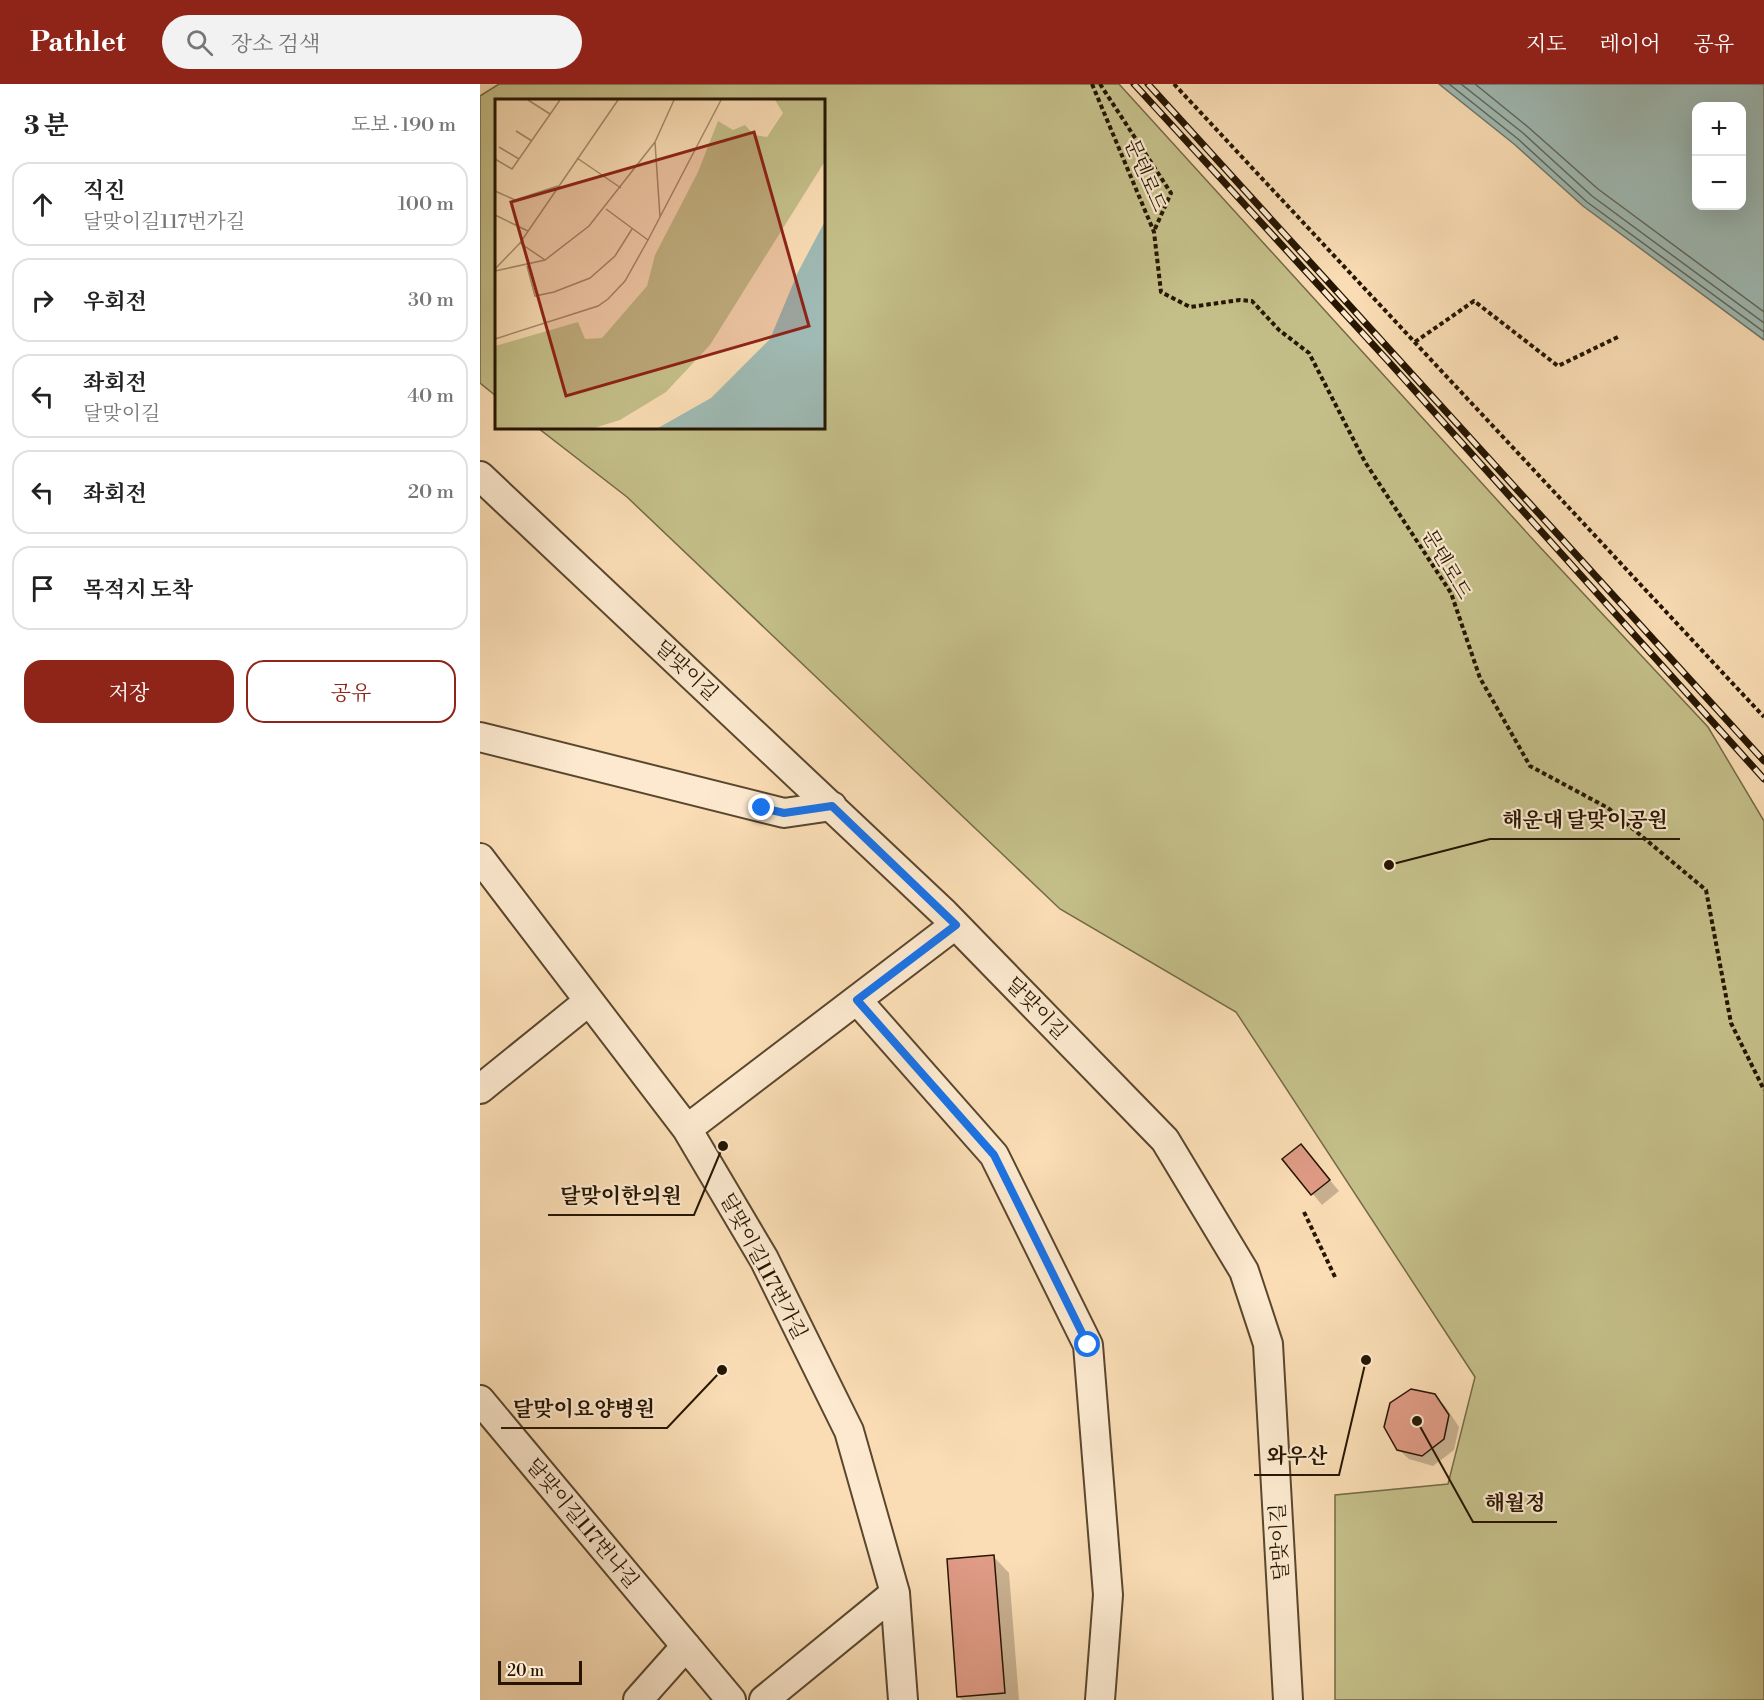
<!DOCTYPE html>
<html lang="ko">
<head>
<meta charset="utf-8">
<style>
  :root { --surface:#fff; --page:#f2f2f2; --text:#222; --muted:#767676; --line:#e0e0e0; --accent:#8f2418 }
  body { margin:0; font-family:"Libre Bodoni","Noto Serif KR",serif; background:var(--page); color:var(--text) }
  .controls { position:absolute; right:18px; top:18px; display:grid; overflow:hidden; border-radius:12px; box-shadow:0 6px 24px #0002 }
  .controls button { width:54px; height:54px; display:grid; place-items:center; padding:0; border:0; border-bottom:2px solid var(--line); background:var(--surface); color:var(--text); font:30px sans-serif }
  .scale { position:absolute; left:18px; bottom:15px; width:84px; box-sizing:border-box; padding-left:6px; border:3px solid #251501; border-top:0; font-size:16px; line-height:21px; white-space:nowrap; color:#251501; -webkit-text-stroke:4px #fce9cf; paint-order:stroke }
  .stop { position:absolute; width:18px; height:18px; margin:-14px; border:4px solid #1a73e8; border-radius:50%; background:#fff }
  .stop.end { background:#1a73e8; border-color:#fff; box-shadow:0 2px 6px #0008 }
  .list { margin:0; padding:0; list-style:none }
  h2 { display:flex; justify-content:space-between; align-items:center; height:78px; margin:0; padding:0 24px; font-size:26px }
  h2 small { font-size:20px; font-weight:400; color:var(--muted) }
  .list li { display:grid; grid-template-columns:39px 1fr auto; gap:18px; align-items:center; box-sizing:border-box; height:84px; margin:0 12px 12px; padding:0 12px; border:2px solid var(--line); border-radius:18px }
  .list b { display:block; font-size:22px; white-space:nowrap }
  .list p { margin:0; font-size:20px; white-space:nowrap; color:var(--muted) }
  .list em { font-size:20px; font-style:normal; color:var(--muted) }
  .actions { display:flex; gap:12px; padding:18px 24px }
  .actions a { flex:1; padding:14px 0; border:2px solid var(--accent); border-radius:18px; text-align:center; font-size:21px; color:var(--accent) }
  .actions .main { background:var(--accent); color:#fff }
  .icon { flex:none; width:33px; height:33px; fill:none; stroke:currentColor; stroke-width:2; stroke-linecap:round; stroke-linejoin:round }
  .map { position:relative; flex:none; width:1284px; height:1616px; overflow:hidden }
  header { display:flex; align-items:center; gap:36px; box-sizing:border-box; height:84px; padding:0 30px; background:var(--accent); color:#fff }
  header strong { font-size:28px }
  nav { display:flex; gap:33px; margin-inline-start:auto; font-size:21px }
  .search { width:420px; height:54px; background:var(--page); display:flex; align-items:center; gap:15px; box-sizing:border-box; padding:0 21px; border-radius:33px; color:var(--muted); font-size:22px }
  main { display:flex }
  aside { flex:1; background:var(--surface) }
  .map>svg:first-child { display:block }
  .green { fill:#c4bf89; stroke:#746a45; stroke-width:1.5 }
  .water { fill:#9fbab4; stroke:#6e786c; stroke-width:1.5; fill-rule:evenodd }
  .shadow { fill:#0003 }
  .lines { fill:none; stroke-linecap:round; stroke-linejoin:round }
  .shore { stroke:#62685a; stroke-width:1.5 }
  .building { fill:#e09b86; stroke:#251501; stroke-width:1.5 }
  .minor-casing { stroke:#5a472e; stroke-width:32 }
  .path { stroke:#251501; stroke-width:4; stroke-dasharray:4.5 3; stroke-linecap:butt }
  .minor { stroke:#fce9cf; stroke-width:28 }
  .rail-casing { stroke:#251501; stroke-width:7 }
  .rail { stroke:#fce9cf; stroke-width:4.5; stroke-dasharray:14; stroke-linecap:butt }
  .route { stroke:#1a73e8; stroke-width:8 }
  .labels { text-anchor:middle; stroke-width:4.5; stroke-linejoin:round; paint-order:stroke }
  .street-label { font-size:20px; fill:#251501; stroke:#fce9cf }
  .inset-road { fill:none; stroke:#a58d6d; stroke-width:1.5 }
  .view { fill:#8f2418; fill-opacity:0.15; stroke:#8f2418; stroke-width:3 }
  .inset-edge { fill:none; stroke:#251501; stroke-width:3 }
  .leader { fill:none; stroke:#251501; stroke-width:2 }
  .callout-dot { fill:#251501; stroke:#fce9cf; stroke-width:2 }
  .callout-label { font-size:21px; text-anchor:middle; font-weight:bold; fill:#251501; stroke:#fce9cf; stroke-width:4.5; stroke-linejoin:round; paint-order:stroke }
</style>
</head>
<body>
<header>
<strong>Pathlet</strong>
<div class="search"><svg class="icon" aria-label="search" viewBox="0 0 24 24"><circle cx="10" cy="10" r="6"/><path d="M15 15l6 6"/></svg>장소 검색</div>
<nav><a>지도</a><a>레이어</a><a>공유</a></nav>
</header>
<main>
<aside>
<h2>3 분<small>도보 · 190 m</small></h2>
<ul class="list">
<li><svg class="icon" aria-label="ahead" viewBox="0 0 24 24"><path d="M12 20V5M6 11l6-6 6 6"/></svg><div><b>직진</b><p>달맞이길117번가길</p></div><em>100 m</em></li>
<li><svg class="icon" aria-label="right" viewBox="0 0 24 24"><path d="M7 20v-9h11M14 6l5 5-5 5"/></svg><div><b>우회전</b></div><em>30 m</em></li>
<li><svg class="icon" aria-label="left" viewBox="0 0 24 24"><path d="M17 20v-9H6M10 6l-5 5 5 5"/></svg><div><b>좌회전</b><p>달맞이길</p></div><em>40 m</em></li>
<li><svg class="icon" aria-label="left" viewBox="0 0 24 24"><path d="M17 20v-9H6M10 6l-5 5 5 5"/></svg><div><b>좌회전</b></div><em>20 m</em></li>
<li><svg class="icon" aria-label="arrive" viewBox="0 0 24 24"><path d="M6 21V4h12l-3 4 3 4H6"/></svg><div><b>목적지 도착</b></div></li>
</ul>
<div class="actions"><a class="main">저장</a><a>공유</a></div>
</aside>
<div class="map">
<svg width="1284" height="1616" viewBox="0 0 1284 1616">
  <rect width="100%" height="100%" fill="#faddb5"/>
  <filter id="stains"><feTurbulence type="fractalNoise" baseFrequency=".00333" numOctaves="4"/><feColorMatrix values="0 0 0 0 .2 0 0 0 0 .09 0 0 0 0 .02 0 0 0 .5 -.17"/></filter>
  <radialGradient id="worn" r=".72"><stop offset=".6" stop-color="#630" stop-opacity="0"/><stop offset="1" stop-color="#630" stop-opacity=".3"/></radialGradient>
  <path class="green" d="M19,0H639L1059,462L1228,643L1284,737V1616H855V1411L968,1400L995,1293L756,928L580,825L147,413L58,344H344V16H16V312L0,299V12Z"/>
  <path class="water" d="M959,0H1284V256L1103,122L1034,60ZM1216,22H1262V122H1216Z"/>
  <path class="shadow" d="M821,1062L859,1107L842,1121L804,1075Z
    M954,1312L965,1322L979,1343L974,1366L953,1382L929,1375L918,1365Z
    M514,1473L529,1489L539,1616H482L479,1613Z"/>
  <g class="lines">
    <path class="shore" d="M969,0L1038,55L1107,118L1284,248
      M981,0L1043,49L1112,112L1284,239
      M995,0L1048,43L1118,105L1284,228"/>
  </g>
  <path class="building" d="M821,1060L850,1096L831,1111L802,1075Z
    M931,1305L955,1310L969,1331L964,1355L942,1372L917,1366L904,1343L910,1319Z
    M514,1471L525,1609L477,1613L467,1475Z"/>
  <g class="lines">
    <defs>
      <path id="minor" d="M0,392L464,829L685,1056L764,1187L788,1260L808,1616
        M0,653L304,729L352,722
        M0,774L207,1045L284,1175L369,1347L415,1509L423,1616
        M377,916L514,1071L608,1261L628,1511L620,1616
        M0,1005L109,917
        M207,1045L475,841
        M0,1316L251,1616
        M158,1616L206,1562
        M284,1616L415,1509"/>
    </defs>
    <use href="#minor" class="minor-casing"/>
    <path class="path" d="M612,0L674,148L681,208L710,223L760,216L772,217L799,246L829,269L885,378L971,509L1000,594L1050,682L1128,724L1226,806L1251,939L1284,1006
      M620,0L691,109L674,147
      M694,0L1284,633
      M935,258L994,217L1078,282L1140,252
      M824,1128L855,1193"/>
    <use href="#minor" class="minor"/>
    <defs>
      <path id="rail" d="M654,0L909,278L1284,695
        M668,0L1284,677"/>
    </defs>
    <use href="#rail" class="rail-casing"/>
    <use href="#rail" class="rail"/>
  </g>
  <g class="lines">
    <path class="route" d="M282,724L304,729L352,722L476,841L377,916L514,1071L608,1261"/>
  </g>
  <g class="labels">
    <g class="street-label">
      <text transform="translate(666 91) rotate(67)" y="7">문텐로드</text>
      <text transform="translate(967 480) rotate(60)" y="7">문텐로드</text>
      <text transform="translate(207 586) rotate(43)" y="7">달맞이길</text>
      <text transform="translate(557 924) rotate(46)" y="7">달맞이길</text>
      <text transform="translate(284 1182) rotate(62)" y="7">달맞이길117번가길</text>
      <text transform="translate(103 1439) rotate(50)" y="7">달맞이길117번나길</text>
      <text transform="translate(799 1458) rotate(-93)" y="7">달맞이길</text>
    </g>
  </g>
  <g transform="translate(15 15)">
    <rect width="330" height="330" fill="#faddb5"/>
    <path d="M280,1H330V62L215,246L171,293L125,321L99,329H0V247L83,223L90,240L107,239L152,187L160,156L203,73L223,22L238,31L250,26L259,36L272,38L288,14Z" fill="#c4bf89"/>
    <path d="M330,122V329H163L216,299L275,240L303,173Z" fill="#9fbab4"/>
    <path class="inset-road" d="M33,1L55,15M21,32L37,42M160,43L165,118M4,48L24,60M82,59L126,89M0,60L17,70L65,1M0,92L20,101L63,87M111,110L153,141M0,116L33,132M25,144L50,161M32,167L40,197L59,193L95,179L120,157L137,130M0,170L25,144L123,1M0,172L50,161L94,127L160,43L179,1M0,240L103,207L113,200L130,182L153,141L226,1"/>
    <path class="view" d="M259,33L314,227L71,297L16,103Z"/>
    <rect width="330" height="330" class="inset-edge"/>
  </g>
  <path class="leader" d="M909 781L1010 755H1200M243 1062L214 1131H68M242 1286L187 1344H21M886 1276L859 1391H774M937 1337L993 1438H1077"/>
  <g class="callout-dot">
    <circle cx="909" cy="781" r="6"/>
    <circle cx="243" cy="1062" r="6"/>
    <circle cx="242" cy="1286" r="6"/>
    <circle cx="886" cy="1276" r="6"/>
    <circle cx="937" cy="1337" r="6"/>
  </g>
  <g class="callout-label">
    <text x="1105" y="743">해운대 달맞이공원</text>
    <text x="141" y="1119">달맞이한의원</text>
    <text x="104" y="1332">달맞이요양병원</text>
    <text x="817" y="1379">와우산</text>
    <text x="1035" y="1426">해월정</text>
  </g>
  <rect width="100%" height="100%" filter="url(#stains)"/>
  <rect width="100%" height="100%" fill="url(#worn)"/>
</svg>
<div class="controls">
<button>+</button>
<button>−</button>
</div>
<div class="scale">20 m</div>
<div class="stop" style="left:608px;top:1261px"></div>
<div class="stop end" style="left:282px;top:724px"></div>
</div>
</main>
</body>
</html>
